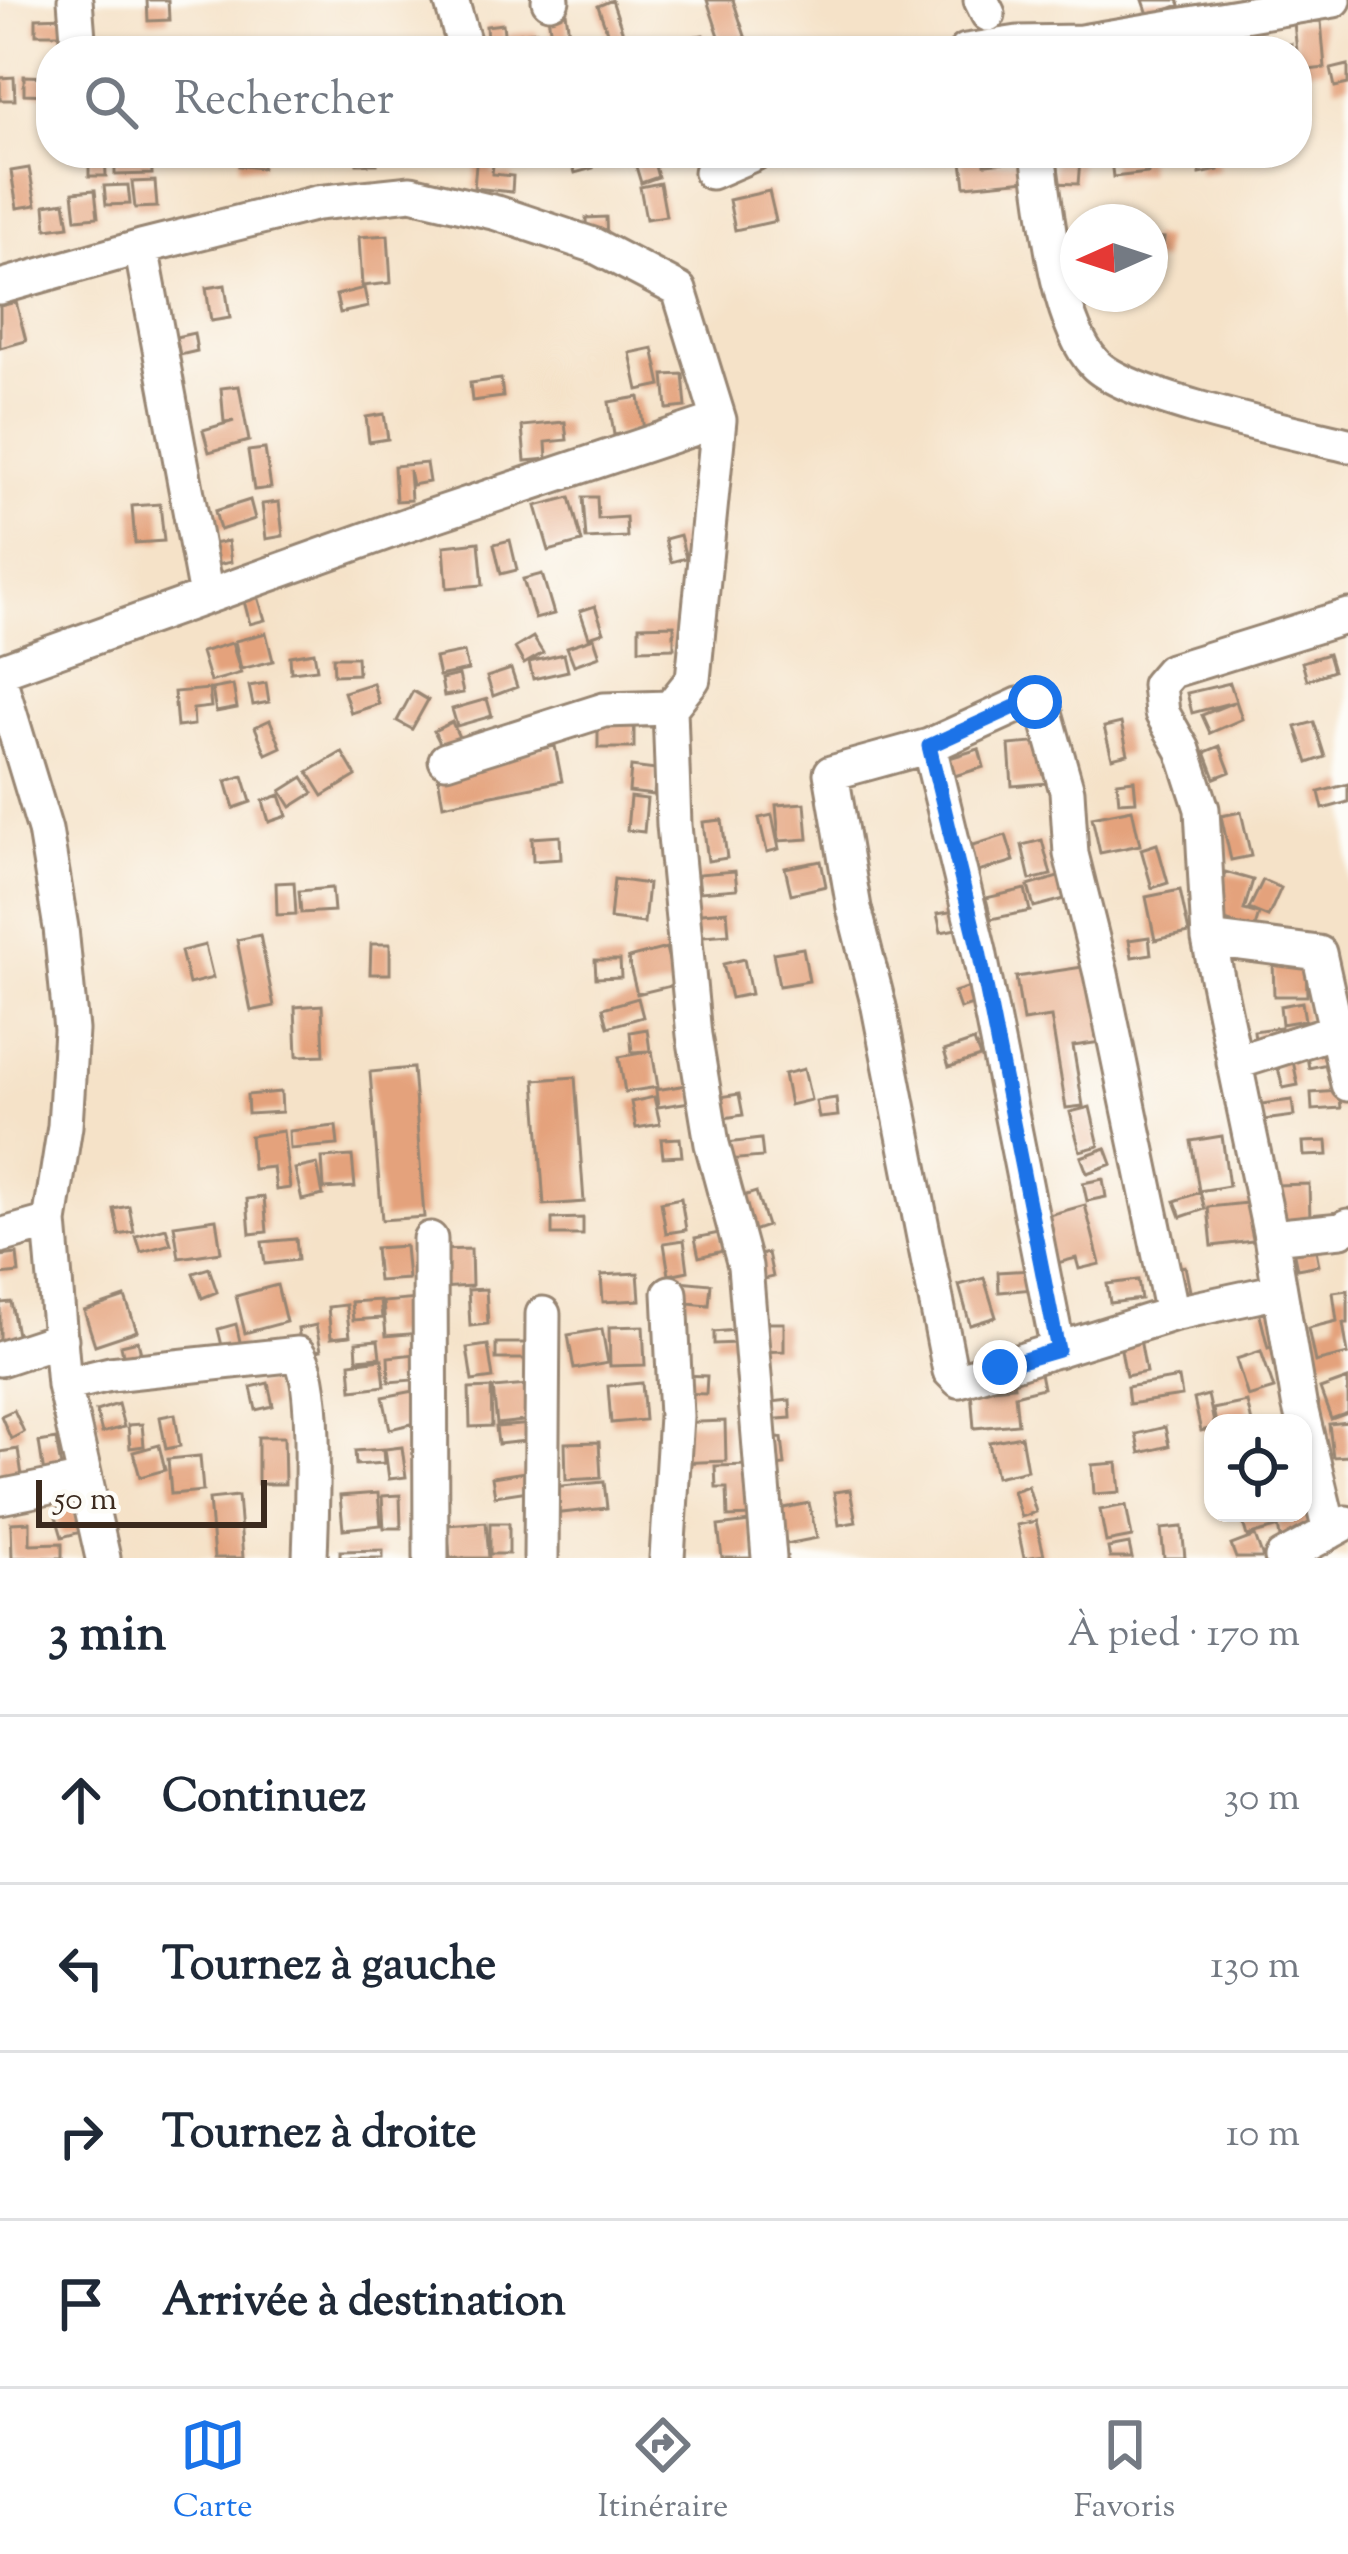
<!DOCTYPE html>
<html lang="fr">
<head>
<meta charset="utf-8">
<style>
  :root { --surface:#fff; --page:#f2f2f3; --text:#1f2937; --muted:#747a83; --line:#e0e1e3; --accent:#1a73e8 }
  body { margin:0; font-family:"Sorts Mill Goudy",serif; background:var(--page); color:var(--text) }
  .controls { position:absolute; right:36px; bottom:36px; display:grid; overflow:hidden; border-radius:24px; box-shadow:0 3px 9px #0004 }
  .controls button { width:108px; height:108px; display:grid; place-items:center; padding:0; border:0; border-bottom:3px solid var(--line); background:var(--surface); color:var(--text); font:60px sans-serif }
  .compass { position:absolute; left:1060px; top:204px; width:108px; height:108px; border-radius:50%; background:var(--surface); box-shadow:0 3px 9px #0004; rotate:267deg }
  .scale { position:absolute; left:36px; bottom:30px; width:231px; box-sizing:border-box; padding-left:12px; border:6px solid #3b2a1e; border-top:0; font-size:33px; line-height:42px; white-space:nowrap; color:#3b2a1e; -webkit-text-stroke:9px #fdfcf7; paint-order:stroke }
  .stop { position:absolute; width:36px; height:36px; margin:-27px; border:9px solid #1a73e8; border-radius:50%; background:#fff }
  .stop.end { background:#1a73e8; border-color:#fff; box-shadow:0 3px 12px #0008 }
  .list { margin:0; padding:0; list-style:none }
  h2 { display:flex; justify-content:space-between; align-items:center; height:156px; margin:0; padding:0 48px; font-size:51px }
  h2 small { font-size:39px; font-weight:400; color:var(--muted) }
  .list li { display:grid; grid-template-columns:78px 1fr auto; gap:36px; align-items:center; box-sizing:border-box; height:168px; padding:0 48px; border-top:3px solid var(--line) }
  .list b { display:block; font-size:45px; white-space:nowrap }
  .list em { font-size:39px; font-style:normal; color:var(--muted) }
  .icon { flex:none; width:66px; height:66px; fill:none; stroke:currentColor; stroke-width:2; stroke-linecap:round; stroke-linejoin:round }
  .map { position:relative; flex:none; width:1348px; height:1558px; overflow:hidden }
  .search { position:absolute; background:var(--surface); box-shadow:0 3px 9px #0004; left:36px; right:36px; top:36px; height:132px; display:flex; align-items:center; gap:30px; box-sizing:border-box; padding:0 42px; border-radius:48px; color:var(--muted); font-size:45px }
  .sheet { height:828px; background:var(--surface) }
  nav { display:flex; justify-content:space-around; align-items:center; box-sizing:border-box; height:168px; border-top:3px solid var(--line); background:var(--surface); font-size:33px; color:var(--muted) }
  nav a { display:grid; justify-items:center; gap:6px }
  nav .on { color:var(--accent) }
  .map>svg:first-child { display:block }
  .building { fill:#e4a27b }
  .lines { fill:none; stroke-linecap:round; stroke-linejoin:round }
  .minor-casing { stroke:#988673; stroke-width:39 }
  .minor { stroke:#fff; stroke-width:33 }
  .route { stroke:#1a73e8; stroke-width:15 }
</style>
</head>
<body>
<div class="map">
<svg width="1348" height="1558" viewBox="0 0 1348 1558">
  <rect width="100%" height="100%" fill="#fdfcf7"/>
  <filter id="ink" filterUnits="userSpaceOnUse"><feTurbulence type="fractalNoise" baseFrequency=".00833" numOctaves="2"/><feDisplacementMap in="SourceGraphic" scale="24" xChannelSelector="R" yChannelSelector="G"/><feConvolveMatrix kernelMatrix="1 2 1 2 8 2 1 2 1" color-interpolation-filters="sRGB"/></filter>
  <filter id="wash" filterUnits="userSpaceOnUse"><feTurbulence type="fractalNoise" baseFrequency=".004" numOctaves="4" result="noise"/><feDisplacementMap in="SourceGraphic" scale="48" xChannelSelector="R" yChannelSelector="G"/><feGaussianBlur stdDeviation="2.7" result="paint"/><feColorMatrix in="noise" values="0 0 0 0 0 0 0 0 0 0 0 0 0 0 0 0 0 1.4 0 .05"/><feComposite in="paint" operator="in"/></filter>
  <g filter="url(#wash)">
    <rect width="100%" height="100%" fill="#f5e2c8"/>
    <g id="blocks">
      <path class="building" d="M147,0H168L169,20L148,21Z
        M612,0L625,39L611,43L598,6Z
        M707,0H733L750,51H724Z
        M1143,0H1178L1180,5L1149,17Z
        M565,6L570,40L552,42L547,9Z
        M66,17L67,34H36V18Z
        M1321,21L1325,68L1299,71L1294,23Z
        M503,24L506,51H488L486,26Z
        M1223,25L1226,44L1207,46L1205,27Z
        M536,31L539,51H509L507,35Z
        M703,35L706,51H662L660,42Z
        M651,38L652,51H631L630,41Z
        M139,44L140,51H104V45Z
        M1291,44V51H1255V48Z
        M1348,65V84L1335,87L1331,69Z
        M24,76L51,77V95L24,94Z
        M14,77L15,100H0V78Z
        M89,153H105L106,176H89Z
        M115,153H151L152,174L115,175Z
        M241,153H264L262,168L239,166Z
        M357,153H377V164H357Z
        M477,153L494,155L492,174L513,176L512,192L474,188Z
        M589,153L593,168L575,173L570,156Z
        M922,153H955L956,159L923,164Z
        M961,153H984L985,164L1025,160L1027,180L965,186Z
        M1196,153H1215L1218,170L1200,174Z
        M652,155L658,177L641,183L634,160Z
        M1146,157L1148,173L1113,177L1111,160Z
        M1054,159L1080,160L1078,184L1053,183Z
        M29,168L36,205L17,208L11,171Z
        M155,181L157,207L135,208L132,182Z
        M660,183L666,216L646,219L640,187Z
        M128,185L130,204L106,205L104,186Z
        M95,190L98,217L76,219L73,192Z
        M769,191L776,221L735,230L729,200Z
        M65,202L69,226L47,229L45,205Z
        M606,217L607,246L587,247L586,218Z
        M388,235L391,283L362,286L359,237Z
        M1150,237L1164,238L1162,261L1150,260Z
        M225,285L230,318L211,321L206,288Z
        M364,288L368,307L340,313L336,295Z
        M16,302L26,341L0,348V306Z
        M194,333L197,351L180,355L176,337Z
        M653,348L661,385L638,390L630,353Z
        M683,374L686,407L667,409L664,375Z
        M501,379L503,397L472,401L470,383Z
        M239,386L249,441L209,452L203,430L234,421L224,422L221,388Z
        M639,397L644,430L614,435L609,402Z
        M384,414L388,439L369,442L366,417Z
        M565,422L567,440L546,442L547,459L525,461L522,426Z
        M265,449L271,488L254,490L248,451Z
        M426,463L429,482L412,485L409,470L411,500L396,501L394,466Z
        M570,497L582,542L549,551L536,506Z
        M583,497H597L598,519L626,517L627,537L586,539Z
        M250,500L255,519L220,530L215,511Z
        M279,502L283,536L266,539L262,504Z
        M160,504L164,541L135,543L132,506Z
        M680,535L686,558L671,562L665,539Z
        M510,540L517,570L501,574L494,544Z
        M228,541L231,562L212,566L208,545Z
        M479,542L483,585L447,588L444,546Z
        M542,574L554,614L535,619L523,579Z
        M257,593L265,620L250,624L243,597Z
        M595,606L604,632L589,637L580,611Z
        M674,625V648L639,649V626Z
        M266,633L273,661L241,669L235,641Z
        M533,637L543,653L524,664L515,648Z
        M594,638L600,656L574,665L567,647Z
        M232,643L241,673L210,682L201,652Z
        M314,652L317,669L291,672L290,656Z
        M464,652L468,670L439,676L435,658Z
        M564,654L568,671L533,679L529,662Z
        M1328,654L1333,671L1307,680L1302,662Z
        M333,657H357L358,674L334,675Z
        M511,669L517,687L493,696L487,677Z
        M459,675L463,693L444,696L441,679Z
        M266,683L269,702L253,705L249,686Z
        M373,683L379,704L351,713L344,692Z
        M1230,683L1242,719L1210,733L1202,715L1234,702L1192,713L1187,693Z
        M233,685L237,708L216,712L212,689Z
        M209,689L211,707L193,709L194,725L177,727L174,692Z
        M413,691L428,700L412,729L397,721Z
        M487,699L492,716L457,726L452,709Z
        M598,714H634V748H598Z
        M270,720L281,747L266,754L255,727Z
        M452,722L464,748L447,757L434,731Z
        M1314,722L1325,757L1308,763L1296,727Z
        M1121,723L1128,754L1112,758L1104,727Z
        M1044,742L1048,783L1012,786L1009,745Z
        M555,746L562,781L443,805L437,770Z
        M1220,746L1230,772L1215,778L1205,752Z
        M979,749L984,767L951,777L946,759Z
        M342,752L356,776L323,796L308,772Z
        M631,767L656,770L654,795L629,792Z
        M243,776L251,802L234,808L226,781Z
        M303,777L313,793L291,807L281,791Z
        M1134,780L1136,801L1119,802L1117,782Z
        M1348,784V802L1323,809L1319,792Z
        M280,795L287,816L269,822L263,801Z
        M630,797L647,799L644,832L627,830Z
        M805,803L808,839L779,841L776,805Z
        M1132,809L1140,845L1100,853L1092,817Z
        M1241,812L1251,856L1231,860L1221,816Z
        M772,815L779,849L767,852L759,818Z
        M722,820L727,858L708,861L703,822Z
        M1006,835L1014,861L975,873L967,847Z
        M560,836L561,859L533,861L532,838Z
        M1042,840L1051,875L1030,880L1022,845Z
        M1157,844L1168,883L1152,888L1141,849Z
        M821,861L826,886L791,894L785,868Z
        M735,871L737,889L700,892L698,874Z
        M1225,872L1253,880L1244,910L1259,914L1254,930L1212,917Z
        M1061,876L1068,898L1034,907L1028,886Z
        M614,879L648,884L644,923L610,919Z
        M1263,880L1281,888L1268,917L1249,909Z
        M294,882L296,914L277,915L276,883Z
        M332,888L334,911L301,913L299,891Z
        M1025,889L1030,911L991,919L986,898Z
        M1180,890L1189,933L1155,940L1146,897Z
        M968,909L971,926L941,932L937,914Z
        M727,911L729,934L691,937L689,914Z
        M260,935L274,1006L251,1011L237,940Z
        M1149,937L1151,954L1132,957L1129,940Z
        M371,944H390V974H370Z
        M205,945L213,978L189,984L181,951Z
        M666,948L675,985L637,994L628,958Z
        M803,948L809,981L779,986L773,953Z
        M744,959L751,994L731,998L723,964Z
        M1306,959L1307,996H1274L1273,960Z
        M595,960H620L621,977L596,978Z
        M1096,965L1108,1041L1073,1046L1083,1106L1066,1108L1051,1017L1023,1021L1016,977Z
        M977,985L982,1002L960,1009L954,992Z
        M638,998L643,1017L608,1027L603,1008Z
        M1302,1002L1305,1020L1282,1024L1280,1006Z
        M322,1005L324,1055L297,1056L295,1007Z
        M1281,1027L1283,1044L1256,1048L1254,1031Z
        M647,1029L650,1051L632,1052L630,1032Z
        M974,1041L980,1057L949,1067L944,1051Z
        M1333,1045L1336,1062L1309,1068L1306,1051Z
        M652,1051L658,1087L625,1092L619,1057Z
        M1292,1056L1298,1085L1283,1088L1276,1060Z
        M413,1068L424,1217L382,1220L370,1072Z
        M804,1069L811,1100L790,1105L784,1074Z
        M575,1077L584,1202L544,1205L535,1080Z
        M693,1084L696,1101L658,1107L656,1090Z
        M1339,1091L1341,1108L1312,1110L1311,1093Z
        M281,1092L282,1112L248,1114L247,1095Z
        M739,1094L743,1115L724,1118L720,1097Z
        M654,1097L660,1124L636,1128L631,1102Z
        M836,1098L838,1116L819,1118L816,1101Z
        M1292,1100L1294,1116L1263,1120L1261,1104Z
        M1090,1107L1099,1146L1080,1151L1070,1112Z
        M336,1126L338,1145L290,1149L289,1131Z
        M283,1131L290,1188L276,1190L273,1167L253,1169L250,1136Z
        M1222,1136L1229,1186L1199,1191L1191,1141Z
        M680,1138L682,1156L663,1157L661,1139Z
        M761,1139L763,1157L727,1160L726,1143Z
        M1327,1141L1328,1155L1304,1156L1303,1142Z
        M1106,1148L1112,1164L1087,1173L1081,1157Z
        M352,1156L355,1187L324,1189L322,1158Z
        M317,1164L323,1195L302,1200L295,1169Z
        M1103,1179L1106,1197L1087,1201L1083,1183Z
        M1309,1184L1310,1221H1276L1275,1185Z
        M756,1192L767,1226L744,1234L733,1199Z
        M1200,1192L1205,1209L1181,1217L1175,1201Z
        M264,1197L267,1232L250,1234L247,1199Z
        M681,1198L686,1230L666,1233L661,1202Z
        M1257,1202L1261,1240L1212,1246L1208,1207Z
        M1085,1205L1100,1264L1079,1269L1076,1258L1050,1265L1038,1218Z
        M129,1206L134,1232L119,1235L114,1209Z
        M583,1218V1235H552V1219Z
        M216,1219L221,1252L179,1258L174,1225Z
        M166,1228L171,1244L141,1252L136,1236Z
        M719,1233L723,1251L699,1257L695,1238Z
        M296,1239L298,1260L265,1264L262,1242Z
        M684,1240L688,1271L669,1275L664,1243Z
        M1314,1240L1319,1265L1297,1269L1292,1244Z
        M405,1246L408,1279L378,1281L375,1248Z
        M471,1249L472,1286L439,1288L438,1250Z
        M768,1253L773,1277L755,1281L750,1257Z
        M17,1254L19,1273L0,1275V1256Z
        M1185,1266L1192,1301L1174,1305L1167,1270Z
        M209,1268L217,1292L202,1298L193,1273Z
        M1032,1270L1034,1289L999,1292L998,1272Z
        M638,1273L640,1300L603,1302L601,1275Z
        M984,1278L996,1317L970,1325L959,1285Z
        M1138,1280L1141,1299L1110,1303L1107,1284Z
        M679,1281L711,1284L709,1305L677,1302Z
        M277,1285L286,1322L245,1333L236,1296Z
        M486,1289L488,1324L470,1326L468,1290Z
        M1348,1290V1323H1343L1348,1354L1315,1362L1308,1328L1337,1321L1333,1292Z
        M125,1297L137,1331L95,1345L84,1311Z
        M418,1299L421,1333L386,1336L383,1302Z
        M380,1300L382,1318L353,1320L351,1302Z
        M11,1302L18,1340L0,1343V1303Z
        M346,1305L350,1336L331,1338L328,1307Z
        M1280,1306L1289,1343L1268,1348L1259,1311Z
        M755,1323H784V1351L755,1352Z
        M236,1324L242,1350L224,1354L218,1329Z
        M316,1325L321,1350L303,1353L298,1329Z
        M643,1326L645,1365L610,1366L609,1327Z
        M602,1329L608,1363L574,1369L568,1335Z
        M737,1330L738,1343L714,1344V1332Z
        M1140,1339L1146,1372L1126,1376L1120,1344Z
        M378,1340L380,1357L357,1359L356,1342Z
        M138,1341L145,1370L127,1374L121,1345Z
        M496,1343H531V1359H496Z
        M488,1345L493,1378L472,1381L467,1348Z
        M1261,1351L1274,1389L1248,1397L1236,1359Z
        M424,1353L426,1379L389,1382L388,1357Z
        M382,1359L385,1386L352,1390L350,1363Z
        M1040,1373L1043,1388L1015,1395L1018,1424L974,1428L971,1390L1014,1386L1013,1379Z
        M679,1375L707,1376L706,1394L678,1393Z
        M1179,1378L1182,1396L1129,1404L1127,1387Z
        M1348,1379V1413L1331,1419L1320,1389Z
        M268,1383L273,1406L256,1410L251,1387Z
        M642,1383L645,1420L611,1423L608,1386Z
        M528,1385L532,1420L497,1424L493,1388Z
        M491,1388L492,1426L470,1427L469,1389Z
        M414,1391L420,1422L390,1429L383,1397Z
        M1208,1395L1214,1423L1213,1428L1201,1431L1194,1399Z
        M790,1400L791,1418L764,1420L762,1403Z
        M1247,1402L1252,1423H1216L1213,1409Z
        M118,1404L124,1427L102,1433L96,1411Z
        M14,1410L24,1432L11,1439L1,1416Z
        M175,1414L180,1446L166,1449L160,1417Z
        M725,1421L726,1461L676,1463L674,1423Z
        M1348,1422V1456L1333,1457L1329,1424Z
        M142,1424L144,1446L130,1448L128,1425Z
        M533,1424L535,1440L498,1444L496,1427Z
        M1165,1427L1169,1446L1140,1453L1136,1434Z
        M1021,1436L1027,1470L996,1477L989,1442Z
        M258,1437H284L285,1484H258Z
        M782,1438L785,1465L765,1467L763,1440Z
        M56,1439L65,1490L45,1480L39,1442Z
        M599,1442L601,1478L566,1480L565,1443Z
        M159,1445L165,1470L140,1477L133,1452Z
        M402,1447L406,1477L389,1479L385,1449Z
        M18,1449L22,1476L0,1479V1452Z
        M383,1449L384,1463L356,1465L355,1451Z
        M200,1456L203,1491L171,1494L168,1459Z
        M1117,1463L1120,1492L1094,1494L1092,1465Z
        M750,1465L751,1516L728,1517L727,1488H716L715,1466Z
        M525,1472L528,1491L495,1496L492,1477Z
        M604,1482L607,1508L553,1514L551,1487Z
        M1028,1486L1036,1512L1021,1517L1013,1491Z
        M850,1490L856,1522L839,1525L834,1492Z
        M378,1493L381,1525L343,1529L340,1496Z
        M400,1495L401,1528H384L382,1496Z
        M238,1496L243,1558H214L209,1499Z
        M1317,1498L1322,1531L1280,1538L1276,1513H1303V1501Z
        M809,1503L817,1538L781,1545L774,1510Z
        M73,1505L81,1532L62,1537L54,1510Z
        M1126,1505L1132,1537L1106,1542L1100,1510Z
        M1240,1513H1271L1276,1528L1247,1536Z
        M1036,1521L1044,1555L1024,1558L1017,1525Z
        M30,1522V1544L62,1543V1558H12L11,1523Z
        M486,1522L489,1558H450L447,1525Z
        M750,1522L754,1558H722L718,1526Z
        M490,1523H509V1554H490Z
        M1182,1527L1185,1558H1164L1161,1529Z
        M1255,1536L1263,1558H1236L1231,1545Z
        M1129,1544L1132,1558H1110L1108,1548Z
        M383,1550V1558H340V1551Z"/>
    </g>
  </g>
  <g filter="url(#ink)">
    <use href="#blocks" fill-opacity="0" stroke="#988673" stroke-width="3"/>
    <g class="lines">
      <defs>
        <path id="minor" d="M75,0L79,51
          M451,0L464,44L459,51
          M981,0L988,14
          M549,1L552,0
          M966,51L1018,43L1081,42L1334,0
          M1038,153C1046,208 1056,323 1095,364C1127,398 1297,433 1348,445
          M711,172L755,153
          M141,247L206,596
          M0,287L141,247L317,203L411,193L497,213L593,245L679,290L719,420L693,679L670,708L604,710L446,760
          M0,671L432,516L719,420
          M0,681L45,830L61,928L71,1030L65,1126L50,1222L64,1385L103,1558
          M670,708L674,825L694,1035L712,1144L745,1266L769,1558
          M929,746L979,951L1058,1350
          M1209,939L1319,953L1348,1084
          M1234,1063L1348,1027
          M0,1236L50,1222
          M1271,1237L1341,1230L1348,1226
          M430,1239L431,1558
          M1172,1314L1101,974L1071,854L1067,791L1044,709L1035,702L1019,705L929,746L831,773L854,908L879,1007L950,1371L959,1380L1172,1314L1279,1291
          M0,1359L61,1339
          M64,1385L110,1374L298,1354C319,1381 311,1519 310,1558
          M0,1497L85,1480
          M1330,1532L1299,1403L1271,1237L1209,939L1202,809L1183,750L1162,713L1159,685L1171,671L1348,616
          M541,1558L543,1314
          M667,1558L676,1416L670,1293
          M1282,1558L1346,1523"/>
      </defs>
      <use href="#minor" class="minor-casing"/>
      <use href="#minor" class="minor"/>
    </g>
  </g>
  <g class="lines" filter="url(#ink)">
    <path class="route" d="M1000,1367L1058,1350L979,951L929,746L1019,705L1035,702"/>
  </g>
</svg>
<div class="controls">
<button><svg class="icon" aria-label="locate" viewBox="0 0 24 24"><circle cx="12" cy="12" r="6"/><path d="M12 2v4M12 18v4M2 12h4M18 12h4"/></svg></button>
</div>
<svg class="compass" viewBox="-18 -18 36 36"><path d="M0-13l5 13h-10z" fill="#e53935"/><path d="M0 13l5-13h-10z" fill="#747a83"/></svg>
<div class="scale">50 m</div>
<div class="stop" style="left:1035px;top:702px"></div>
<div class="stop end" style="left:1000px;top:1367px"></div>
<div class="search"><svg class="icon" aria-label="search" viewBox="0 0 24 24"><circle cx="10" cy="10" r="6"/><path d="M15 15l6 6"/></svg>Rechercher</div>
</div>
<section class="sheet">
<h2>3 min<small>À pied · 170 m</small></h2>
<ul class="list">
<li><svg class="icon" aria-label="ahead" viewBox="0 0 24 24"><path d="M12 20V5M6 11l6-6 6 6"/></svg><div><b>Continuez</b></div><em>30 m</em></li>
<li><svg class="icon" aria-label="left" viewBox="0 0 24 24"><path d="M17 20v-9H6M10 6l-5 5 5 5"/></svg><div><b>Tournez à gauche</b></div><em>130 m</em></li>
<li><svg class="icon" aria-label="right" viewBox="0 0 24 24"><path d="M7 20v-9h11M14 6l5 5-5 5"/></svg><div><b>Tournez à droite</b></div><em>10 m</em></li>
<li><svg class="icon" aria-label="arrive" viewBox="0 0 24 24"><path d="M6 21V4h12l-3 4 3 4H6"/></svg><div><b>Arrivée à destination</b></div></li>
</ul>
</section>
<nav>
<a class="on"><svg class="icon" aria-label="map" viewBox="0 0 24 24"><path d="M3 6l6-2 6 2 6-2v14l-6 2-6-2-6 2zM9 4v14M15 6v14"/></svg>Carte</a>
<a><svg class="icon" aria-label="directions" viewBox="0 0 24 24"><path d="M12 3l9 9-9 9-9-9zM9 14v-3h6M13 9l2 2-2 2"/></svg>Itinéraire</a>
<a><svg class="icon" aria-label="saved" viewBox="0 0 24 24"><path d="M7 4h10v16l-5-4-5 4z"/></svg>Favoris</a>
</nav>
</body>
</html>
